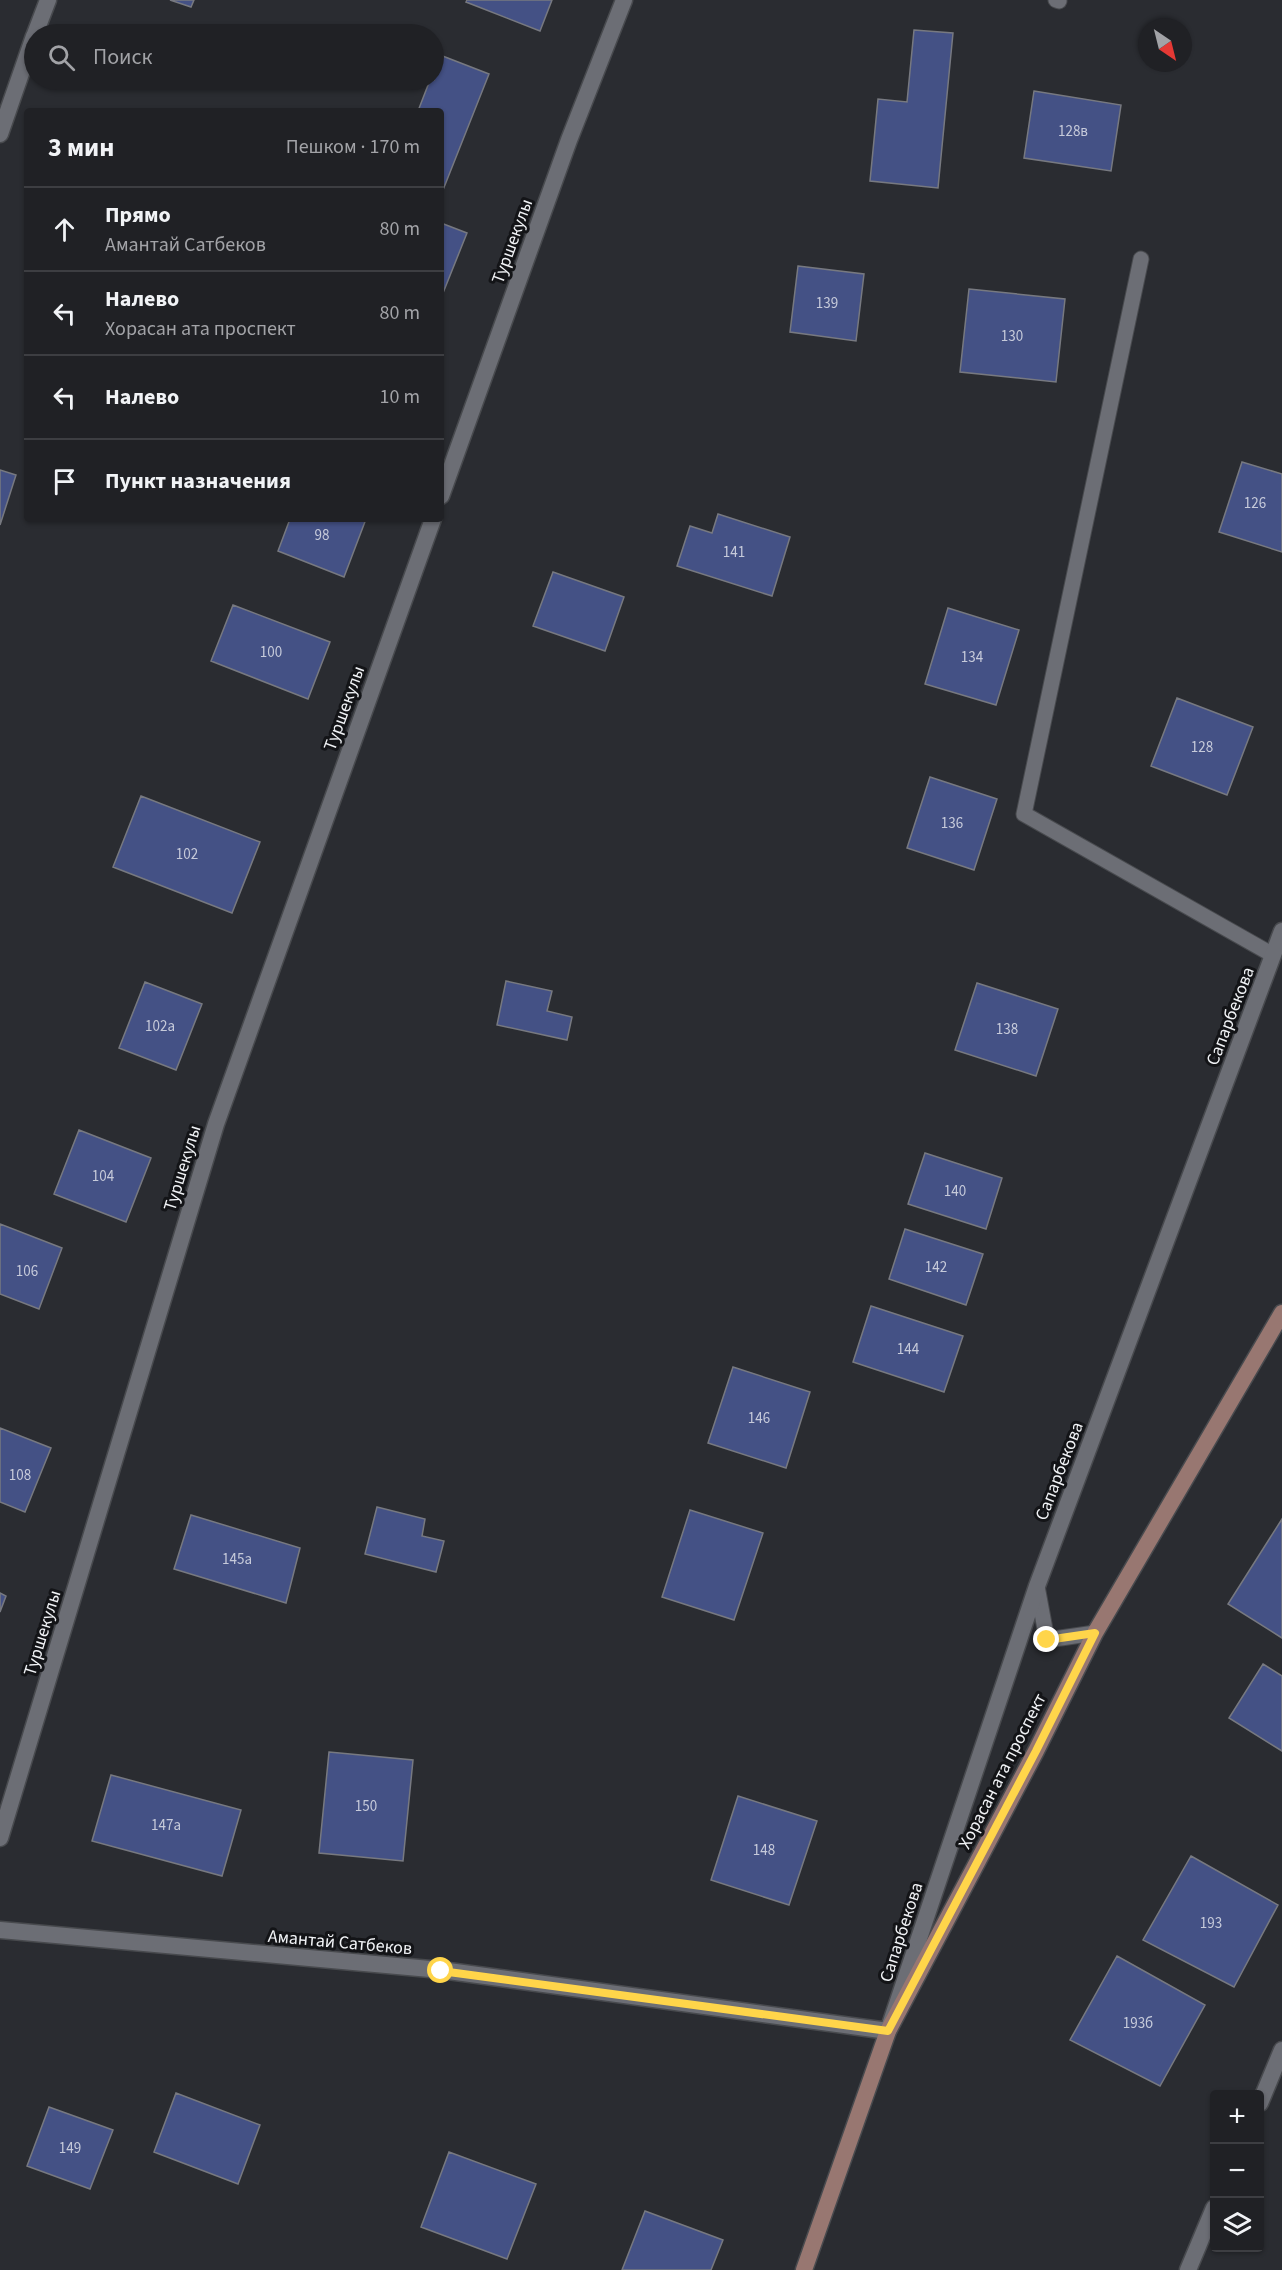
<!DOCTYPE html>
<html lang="ru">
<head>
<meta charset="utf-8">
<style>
  :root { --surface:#202125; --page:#28292d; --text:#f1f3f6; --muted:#a2a3a7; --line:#3d3e42 }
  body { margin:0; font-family:"Source Sans 3",sans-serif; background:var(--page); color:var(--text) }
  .controls { position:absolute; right:18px; bottom:18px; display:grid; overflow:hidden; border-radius:6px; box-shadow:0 2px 4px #0004 }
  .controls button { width:54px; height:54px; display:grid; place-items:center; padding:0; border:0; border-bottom:2px solid var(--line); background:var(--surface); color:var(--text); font:30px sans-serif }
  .compass { position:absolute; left:1138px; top:18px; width:54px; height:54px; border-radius:50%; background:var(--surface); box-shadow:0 2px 4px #0004; rotate:145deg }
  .stop { position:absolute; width:18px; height:18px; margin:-14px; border:4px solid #ffd54a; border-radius:50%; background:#fff }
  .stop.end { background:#ffd54a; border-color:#fff; box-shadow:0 2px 6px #0008 }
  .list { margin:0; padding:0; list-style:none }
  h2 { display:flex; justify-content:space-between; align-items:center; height:78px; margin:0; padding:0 24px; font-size:26px }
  h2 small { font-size:20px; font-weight:400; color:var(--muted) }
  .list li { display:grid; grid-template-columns:39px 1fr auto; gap:18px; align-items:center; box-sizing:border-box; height:84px; padding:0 24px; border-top:2px solid var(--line) }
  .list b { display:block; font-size:22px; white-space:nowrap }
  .list p { margin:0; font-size:20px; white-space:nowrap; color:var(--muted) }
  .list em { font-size:20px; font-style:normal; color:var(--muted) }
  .icon { flex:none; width:33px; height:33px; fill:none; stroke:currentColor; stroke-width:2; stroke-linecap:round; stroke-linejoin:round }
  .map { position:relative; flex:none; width:1282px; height:2270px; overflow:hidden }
  .search { position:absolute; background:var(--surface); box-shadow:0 2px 4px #0004; left:24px; top:24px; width:420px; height:66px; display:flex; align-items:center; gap:15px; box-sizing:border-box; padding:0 21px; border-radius:33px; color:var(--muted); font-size:22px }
  .panel { position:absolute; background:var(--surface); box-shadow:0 2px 4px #0004; left:24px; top:108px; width:420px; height:414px; border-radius:6px }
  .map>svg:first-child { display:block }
  .building { fill:#445185; stroke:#777980; stroke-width:1.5 }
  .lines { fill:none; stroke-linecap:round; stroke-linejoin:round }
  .service-casing { stroke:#484a4e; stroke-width:17 }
  .minor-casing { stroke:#484a4e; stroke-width:19 }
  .secondary-casing { stroke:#484a4e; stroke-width:19 }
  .service { stroke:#6c6e75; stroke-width:15 }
  .minor { stroke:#6c6e75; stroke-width:16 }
  .secondary { stroke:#987771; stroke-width:16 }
  .route { stroke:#ffd54a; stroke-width:8 }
  .labels { text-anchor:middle; stroke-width:6; stroke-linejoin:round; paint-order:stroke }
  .number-label { font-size:15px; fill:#c6cada }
  .street-label { font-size:18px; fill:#f1f3f6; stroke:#131417 }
</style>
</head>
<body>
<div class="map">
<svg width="1282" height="2270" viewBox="0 0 1282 2270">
  <rect width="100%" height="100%" fill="#2a2c31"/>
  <path class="building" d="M170,0H194L191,7Z
    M467,0H552L540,31L466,2Z
    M914,30L953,33L938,188L870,181L878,99L907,102Z
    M440,55L489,74L441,195V111H418L430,80H434V71Z
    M1034,91L1121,105L1111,171L1024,158Z
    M441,223L467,233L441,298Z
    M798,266L864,274L856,341L790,332Z
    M969,289L1065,299L1056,382L960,372Z
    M1242,462L1282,474V552L1219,532Z
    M0,470L16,475L0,525Z
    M718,514L790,537L772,596L677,566L690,526L712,533Z
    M290,519H366L344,577L278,551Z
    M553,572L624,597L605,651L533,626Z
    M233,605L330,642L308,699L211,661Z
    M948,608L1019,630L996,705L925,684Z
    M1177,698L1253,727L1227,795L1151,766Z
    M930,777L997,799L974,870L907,848Z
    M141,796L260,842L232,913L113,867Z
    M506,981L552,991L547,1011L572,1017L567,1040L497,1025Z
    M145,982L202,1004L176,1070L119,1048Z
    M977,983L1058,1009L1036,1076L955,1050Z
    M79,1130L151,1158L126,1222L54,1194Z
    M925,1153L1002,1178L986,1229L908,1204Z
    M0,1224L62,1248L39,1309L0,1294Z
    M905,1229L983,1254L966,1305L889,1279Z
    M871,1306L963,1336L944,1392L853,1362Z
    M733,1367L810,1392L786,1468L708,1443Z
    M0,1428L51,1448L25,1512L0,1502Z
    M377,1507L425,1519L422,1536L444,1541L436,1572L365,1554Z
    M690,1510L763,1533L734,1620L662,1597Z
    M191,1515L300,1548L286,1603L174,1569Z
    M1282,1519V1638L1228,1604Z
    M0,1593L6,1596L0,1612Z
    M1263,1664L1282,1676V1751L1229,1718Z
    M329,1752L413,1760L403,1861L319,1853Z
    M111,1775L241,1810L222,1876L92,1841Z
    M738,1796L817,1821L789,1905L711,1880Z
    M1191,1856L1278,1905L1234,1987L1143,1940Z
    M1117,1956L1205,2005L1160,2086L1070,2040Z
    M176,2093L260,2125L238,2184L154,2152Z
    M49,2107L113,2130L90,2189L27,2166Z
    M449,2152L536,2184L507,2259L421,2227Z
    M645,2211L723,2240L711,2270H622Z"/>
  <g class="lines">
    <defs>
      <path id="service" d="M1056,0L1059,1
        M1141,259L1024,814L1273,955
        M1037,1586L1047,1640L1095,1633"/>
      <path id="minor" d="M35,34L48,0
        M0,134L34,36
        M441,496L569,140L624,0
        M0,1838L216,1124L433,519
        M0,1930L441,1970L888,2031L1037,1586L1282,931
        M1260,2103L1282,2050
        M1188,2270L1214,2208"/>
      <path id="secondary" d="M804,2270L888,2031L1036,1751L1095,1633L1282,1313"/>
    </defs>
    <use href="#service" class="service-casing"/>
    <use href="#minor" class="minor-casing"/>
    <use href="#secondary" class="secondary-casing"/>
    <use href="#service" class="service"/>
    <use href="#minor" class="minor"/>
    <use href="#secondary" class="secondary"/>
  </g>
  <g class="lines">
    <path class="route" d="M441,1971L888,2031L1036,1751L1095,1633L1047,1640"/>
  </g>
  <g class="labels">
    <g class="number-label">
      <text x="1073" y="136">128в</text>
      <text x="827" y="308">139</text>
      <text x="1012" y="341">130</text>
      <text x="1255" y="508">126</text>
      <text x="322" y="540">98</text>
      <text x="734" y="557">141</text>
      <text x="271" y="657">100</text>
      <text x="972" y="662">134</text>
      <text x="1202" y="752">128</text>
      <text x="952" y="828">136</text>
      <text x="187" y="859">102</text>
      <text x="160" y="1031">102а</text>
      <text x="1007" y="1034">138</text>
      <text x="103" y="1181">104</text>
      <text x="955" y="1196">140</text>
      <text x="936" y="1272">142</text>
      <text x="27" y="1276">106</text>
      <text x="908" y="1354">144</text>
      <text x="759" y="1423">146</text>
      <text x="20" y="1480">108</text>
      <text x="237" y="1564">145а</text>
      <text x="366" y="1811">150</text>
      <text x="166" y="1830">147а</text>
      <text x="764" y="1855">148</text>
      <text x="1211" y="1928">193</text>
      <text x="1138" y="2028">193б</text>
      <text x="70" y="2153">149</text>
    </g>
    <g class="street-label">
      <text transform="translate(512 241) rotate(-70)" y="6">Туршекулы</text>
      <text transform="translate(344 708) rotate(-70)" y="6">Туршекулы</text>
      <text transform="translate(1230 1016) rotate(-69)" y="6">Сапарбекова</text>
      <text transform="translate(182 1168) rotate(-73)" y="6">Туршекулы</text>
      <text transform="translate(1059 1471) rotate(-69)" y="6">Сапарбекова</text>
      <text transform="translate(42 1633) rotate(-73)" y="6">Туршекулы</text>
      <text transform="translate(1002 1771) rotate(-63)" y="6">Хорасан ата проспект</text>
      <text transform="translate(901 1932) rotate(-72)" y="6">Сапарбекова</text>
      <text transform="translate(340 1942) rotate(5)" y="6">Амантай Сатбеков</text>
    </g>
  </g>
</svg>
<div class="controls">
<button>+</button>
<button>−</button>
<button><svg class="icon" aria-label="layers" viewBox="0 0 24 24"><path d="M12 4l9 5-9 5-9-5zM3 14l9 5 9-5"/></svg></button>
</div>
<svg class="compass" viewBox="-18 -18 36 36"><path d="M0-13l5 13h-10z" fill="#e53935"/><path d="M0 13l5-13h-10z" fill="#a2a3a7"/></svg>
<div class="stop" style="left:441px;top:1971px"></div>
<div class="stop end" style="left:1047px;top:1640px"></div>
<div class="search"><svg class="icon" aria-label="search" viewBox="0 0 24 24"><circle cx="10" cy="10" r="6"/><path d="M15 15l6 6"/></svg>Поиск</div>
<section class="panel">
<h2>3 мин<small>Пешком · 170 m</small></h2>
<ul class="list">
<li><svg class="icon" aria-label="ahead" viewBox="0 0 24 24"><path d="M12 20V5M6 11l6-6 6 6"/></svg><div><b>Прямо</b><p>Амантай Сатбеков</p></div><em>80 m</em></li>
<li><svg class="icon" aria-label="left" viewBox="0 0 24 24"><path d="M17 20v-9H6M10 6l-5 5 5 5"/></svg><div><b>Налево</b><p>Хорасан ата проспект</p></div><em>80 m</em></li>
<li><svg class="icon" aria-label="left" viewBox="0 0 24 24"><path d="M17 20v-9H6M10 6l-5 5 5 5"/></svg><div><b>Налево</b></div><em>10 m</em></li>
<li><svg class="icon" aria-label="arrive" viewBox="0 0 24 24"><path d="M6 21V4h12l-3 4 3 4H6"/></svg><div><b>Пункт назначения</b></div></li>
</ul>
</section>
</div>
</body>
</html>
